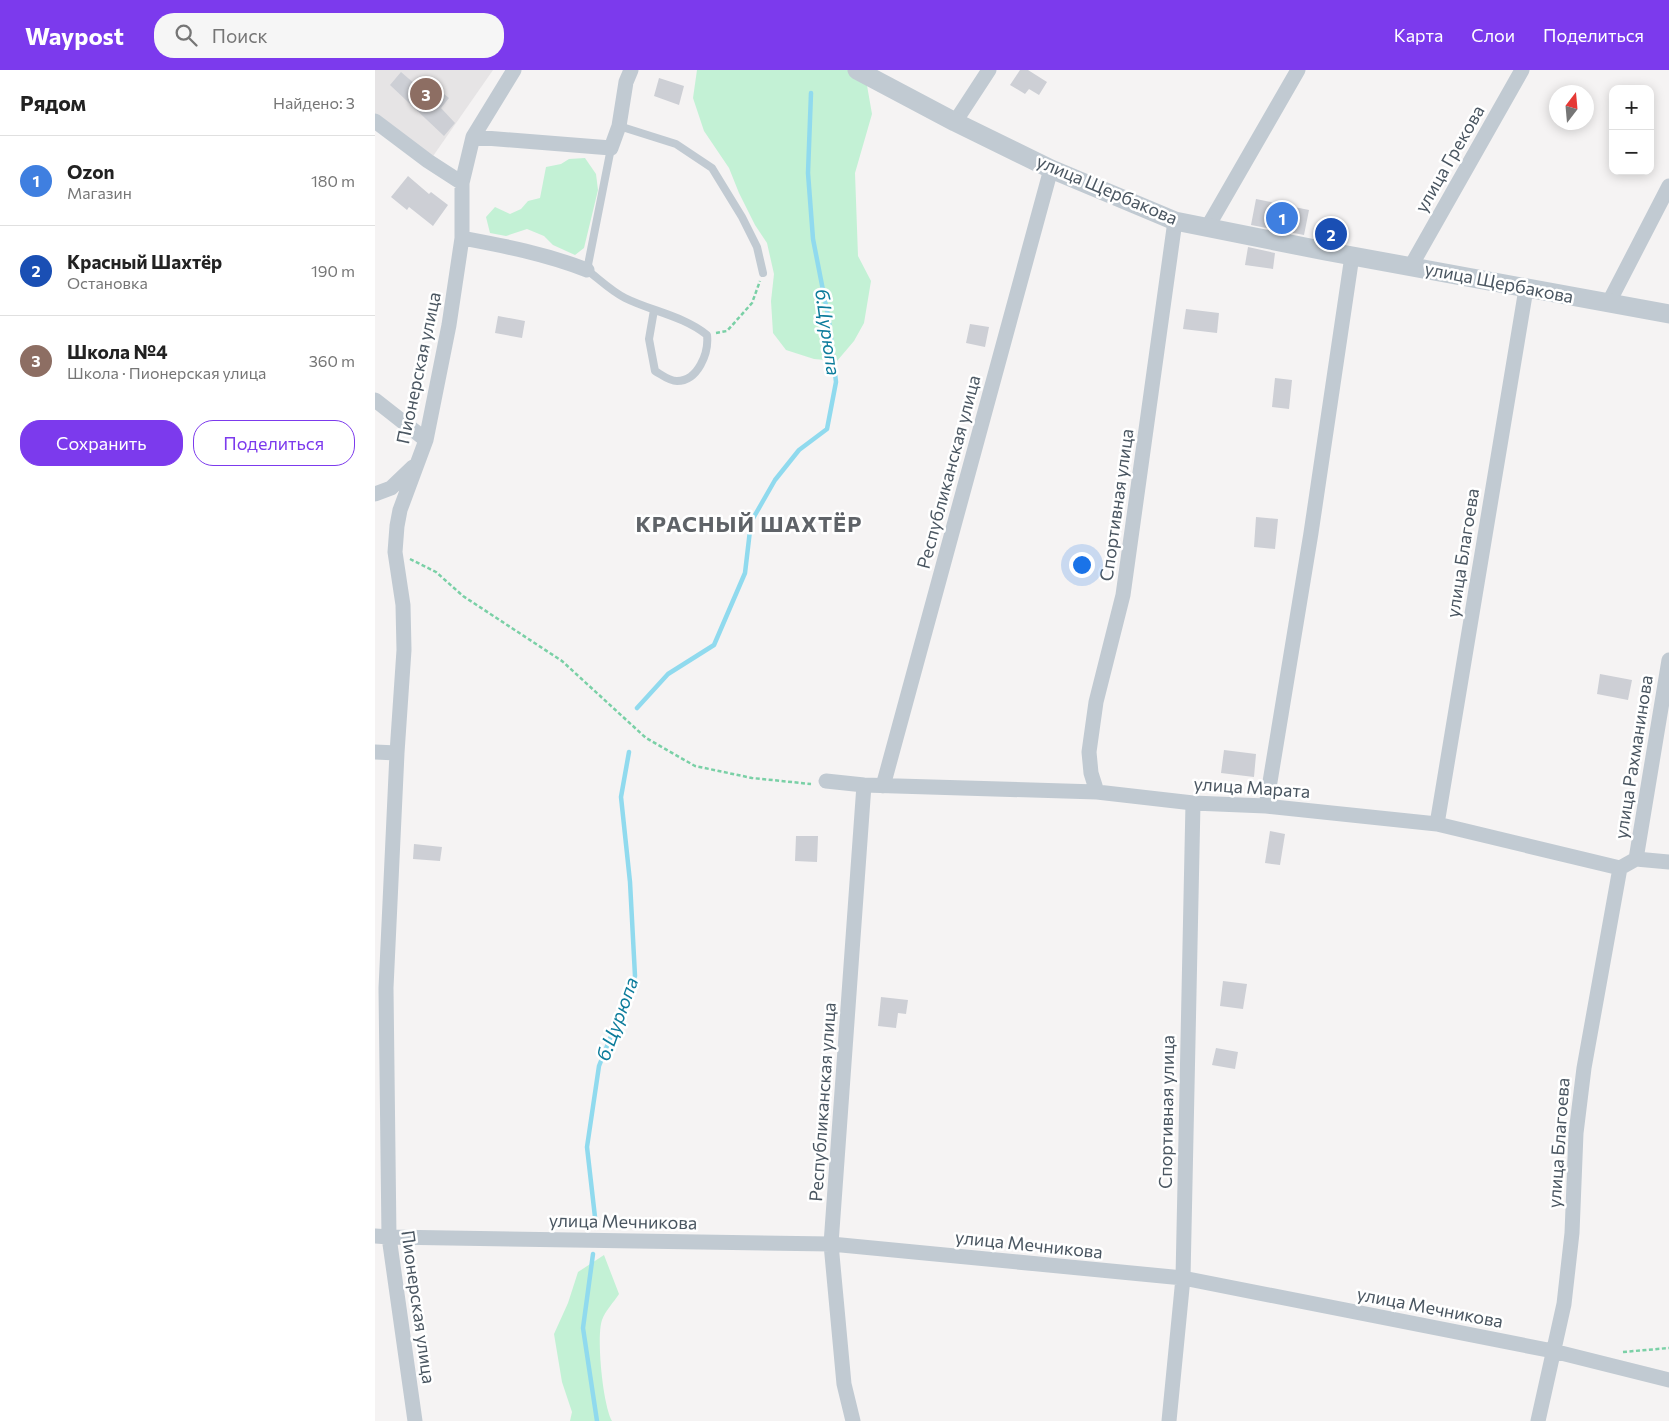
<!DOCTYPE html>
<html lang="ru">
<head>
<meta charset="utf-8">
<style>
  :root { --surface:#fff; --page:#f6f6f6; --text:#222; --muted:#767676; --line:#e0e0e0; --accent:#7c3aed }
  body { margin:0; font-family:Commissioner,sans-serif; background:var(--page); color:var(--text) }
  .controls { position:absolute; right:15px; top:15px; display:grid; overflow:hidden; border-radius:10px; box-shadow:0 2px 12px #0003 }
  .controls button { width:45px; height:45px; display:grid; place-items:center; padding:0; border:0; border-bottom:1px solid var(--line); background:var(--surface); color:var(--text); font:25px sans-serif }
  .compass { position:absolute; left:1174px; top:15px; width:45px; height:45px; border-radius:50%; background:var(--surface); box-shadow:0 2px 12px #0003; rotate:16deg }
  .you { position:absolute; left:706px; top:494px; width:18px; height:18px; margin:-12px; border:4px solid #fff; border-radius:50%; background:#1a73e8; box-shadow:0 0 0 8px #1a73e833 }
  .badge { display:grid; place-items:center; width:32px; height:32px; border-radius:50%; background:var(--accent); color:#fff; font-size:16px; font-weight:700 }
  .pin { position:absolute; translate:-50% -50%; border:2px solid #fff; box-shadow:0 1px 5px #0006 }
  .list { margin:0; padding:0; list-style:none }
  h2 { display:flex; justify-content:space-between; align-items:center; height:65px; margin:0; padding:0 20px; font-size:21px }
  h2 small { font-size:16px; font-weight:400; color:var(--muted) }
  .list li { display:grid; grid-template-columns:32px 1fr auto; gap:15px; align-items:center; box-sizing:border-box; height:90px; padding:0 20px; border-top:1px solid var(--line) }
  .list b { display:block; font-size:19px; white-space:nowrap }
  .list p { margin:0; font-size:16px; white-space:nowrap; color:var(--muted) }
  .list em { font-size:16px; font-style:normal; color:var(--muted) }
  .actions { display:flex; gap:10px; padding:15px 20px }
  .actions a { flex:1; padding:11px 0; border:1px solid var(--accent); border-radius:20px; text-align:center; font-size:18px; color:var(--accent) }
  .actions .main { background:var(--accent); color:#fff }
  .icon { flex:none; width:28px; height:28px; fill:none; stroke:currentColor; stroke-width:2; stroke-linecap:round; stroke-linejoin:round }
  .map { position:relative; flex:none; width:1294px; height:1351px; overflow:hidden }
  header { display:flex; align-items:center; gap:30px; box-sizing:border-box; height:70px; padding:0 25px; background:var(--accent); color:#fff }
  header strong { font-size:24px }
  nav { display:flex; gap:28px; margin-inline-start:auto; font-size:18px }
  .search { width:350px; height:45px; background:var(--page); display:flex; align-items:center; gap:12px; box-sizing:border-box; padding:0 18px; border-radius:20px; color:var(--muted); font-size:19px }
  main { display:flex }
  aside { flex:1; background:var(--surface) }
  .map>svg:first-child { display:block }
  .education { fill:#e6e4e5 }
  .green { fill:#c3f1d5 }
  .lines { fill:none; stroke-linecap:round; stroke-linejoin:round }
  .stream { stroke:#90daee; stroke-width:4.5 }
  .building { fill:#cdcfd5 }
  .path { stroke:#7ad0a6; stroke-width:2.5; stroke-dasharray:4 2.5; stroke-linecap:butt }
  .service { stroke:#c1cad2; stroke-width:8 }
  .minor { stroke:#c1cad2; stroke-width:15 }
  .tertiary { stroke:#c1cad2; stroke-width:19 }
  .labels { text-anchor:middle; stroke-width:5; stroke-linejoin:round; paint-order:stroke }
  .street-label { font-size:18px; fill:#4a5661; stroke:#fff }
  .water-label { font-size:19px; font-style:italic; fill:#0c7c9b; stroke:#fff }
  .district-label { font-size:22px; font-weight:bold; letter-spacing:1px; fill:#5f6368; stroke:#fff }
</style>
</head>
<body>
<header>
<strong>Waypost</strong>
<div class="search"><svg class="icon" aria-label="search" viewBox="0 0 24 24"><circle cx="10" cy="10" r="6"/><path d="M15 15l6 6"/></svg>Поиск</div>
<nav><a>Карта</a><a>Слои</a><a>Поделиться</a></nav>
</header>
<main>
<aside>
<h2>Рядом<small>Найдено: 3</small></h2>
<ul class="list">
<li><span class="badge" style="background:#3f7fe0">1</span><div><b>Ozon</b><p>Магазин</p></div><em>180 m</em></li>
<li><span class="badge" style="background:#1a4fb4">2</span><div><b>Красный Шахтёр</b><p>Остановка</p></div><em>190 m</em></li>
<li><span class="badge" style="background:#8d6e63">3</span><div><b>Школа №4</b><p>Школа · Пионерская улица</p></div><em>360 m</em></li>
</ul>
<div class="actions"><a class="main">Сохранить</a><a>Поделиться</a></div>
</aside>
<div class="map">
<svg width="1294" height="1351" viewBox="0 0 1294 1351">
  <rect width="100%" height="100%" fill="#f5f3f3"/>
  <path class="education" d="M0,0H118L56,89L0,47Z"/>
  <path class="green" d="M322,0H482L490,4L497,44L480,103L483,186L496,211L489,253L479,271L462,291L439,289L411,280L398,263L396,231L399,204L392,173L380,155L364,123L354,98L329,61L318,28Z
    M210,88L221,104L223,120L209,178L200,185L178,175L169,166L152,159L131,166L115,163L111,147L120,137L135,144L146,139L153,131L165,128L171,97L186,94L194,89Z
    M229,1185L244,1224C239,1232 230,1241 227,1250C221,1267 228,1336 237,1351H195L197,1342L187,1312L179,1264L193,1233L203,1202Z"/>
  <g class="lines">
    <path class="stream" d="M262,638L293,604L339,575L370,503L376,452L400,410L424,380L452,359L461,312L454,251L438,169L433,103L436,23
      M221,1156L212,1077L224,996L260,906L255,812L246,727L254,682
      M218,1184L208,1258L222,1351"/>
  </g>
  <path class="building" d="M645,0H653L672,12L664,25L654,19L650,24L635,15Z
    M26,2L55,27L63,19L74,28L66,38L80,53L69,66L15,15Z
    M284,8L309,16L304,35L279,26Z
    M33,106L54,124L56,122L73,135L58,156L34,137L32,140L16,127Z
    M881,129L934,140L929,165L876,155Z
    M873,177L900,183L898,199L870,195Z
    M811,239L844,243L842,263L808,259Z
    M123,246L150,251L147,268L120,263Z
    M595,254L614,257L610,277L591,273Z
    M900,308L917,310L914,339L897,337Z
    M881,447L903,449L900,479L879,477Z
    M1225,604L1257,610L1253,630L1222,624Z
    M849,680L881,684L879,707L846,703Z
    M895,761L910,764L905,795L890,793Z
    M421,766H443L442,792L420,791Z
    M39,774L67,777L65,791L38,789Z
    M848,911L872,914L868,939L845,936Z
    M506,927L533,930L531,944L523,943L521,958L503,956Z
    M841,978L863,982L860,999L837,995Z"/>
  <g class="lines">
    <path class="path" d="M341,263L352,261L377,233L385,211
      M35,489L61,502L88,526L187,591L271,668L320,696L377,708L436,714
      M1248,1282L1294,1278"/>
    <path class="service" d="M244,56L301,74L337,98L367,147L382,177L388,203
      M236,78L212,200C224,209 236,221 250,228C276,241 309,246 332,265C334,283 323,311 302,311C294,311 287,305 280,301L274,269L279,240"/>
    <path class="minor" d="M0,51L53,91L87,113
      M580,52L614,0
      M98,67L139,0
      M832,158L923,0
      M87,168C130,176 171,184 212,200
      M1036,196L1147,0
      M1233,234L1294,116
      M0,330L51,370
      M0,424L16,418L38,397
      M0,682L22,683
      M451,711L489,715L722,722L818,733L891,736L1062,754L1245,798L1261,789L1294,792
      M508,716L676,99
      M722,722L716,703L714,682L721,632L748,525L800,151
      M891,736L936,463L977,186
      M1062,754L1151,219
      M1261,789L1294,590
      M0,1166L14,1167L456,1174L808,1208L1178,1281L1294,1310
      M40,1351L14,1167L11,918L22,683L29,580L28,535L20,482L22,456L25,440L51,370L74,255L87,168V113L98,67L236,78L244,56L251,12L256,0
      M478,1351L469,1314L456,1174L489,715
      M794,1351L808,1208L818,733
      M1163,1351L1189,1234L1197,1163L1201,1063L1209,998L1245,798"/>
    <path class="tertiary" d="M482,0L580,52L676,99L800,151L950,181L1294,244"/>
  </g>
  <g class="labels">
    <g class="street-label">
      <text transform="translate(1075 89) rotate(-60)" y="6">улица Грекова</text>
      <text transform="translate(732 120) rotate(23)" y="6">улица Щербакова</text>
      <text transform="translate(1124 213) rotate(11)" y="6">улица Щербакова</text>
      <text transform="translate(44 298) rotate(-78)" y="6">Пионерская улица</text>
      <text transform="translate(574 402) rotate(-75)" y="6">Республиканская улица</text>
      <text transform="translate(742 435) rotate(-82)" y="6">Спортивная улица</text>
      <text transform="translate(1088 483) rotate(-81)" y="6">улица Благоева</text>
      <text transform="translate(1259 687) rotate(-81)" y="6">улица Рахманинова</text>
      <text transform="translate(877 718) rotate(4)" y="6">улица Марата</text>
      <text transform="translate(448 1032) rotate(-86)" y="6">Республиканская улица</text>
      <text transform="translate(792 1042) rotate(-89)" y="6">Спортивная улица</text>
      <text transform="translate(1184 1073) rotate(-86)" y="6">улица Благоева</text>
      <text transform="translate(248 1152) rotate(1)" y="6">улица Мечникова</text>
      <text transform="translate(654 1175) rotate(6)" y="6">улица Мечникова</text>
      <text transform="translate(43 1237) rotate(82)" y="6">Пионерская улица</text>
      <text transform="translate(1055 1238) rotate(11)" y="6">улица Мечникова</text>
    </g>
    <g class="water-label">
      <text transform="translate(453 262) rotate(82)" y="7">б.Цурюпа</text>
      <text transform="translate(242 949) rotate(-70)" y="7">б.Цурюпа</text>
    </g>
    <g class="district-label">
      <text x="374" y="462">КРАСНЫЙ ШАХТЁР</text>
    </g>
  </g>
</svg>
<div class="controls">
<button>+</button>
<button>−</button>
</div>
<svg class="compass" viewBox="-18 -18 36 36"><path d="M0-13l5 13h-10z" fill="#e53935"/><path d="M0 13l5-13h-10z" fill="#767676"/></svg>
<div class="you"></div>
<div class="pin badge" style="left:907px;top:148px;background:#3f7fe0">1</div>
<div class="pin badge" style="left:956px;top:164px;background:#1a4fb4">2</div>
<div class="pin badge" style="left:51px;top:24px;background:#8d6e63">3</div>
</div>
</main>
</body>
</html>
